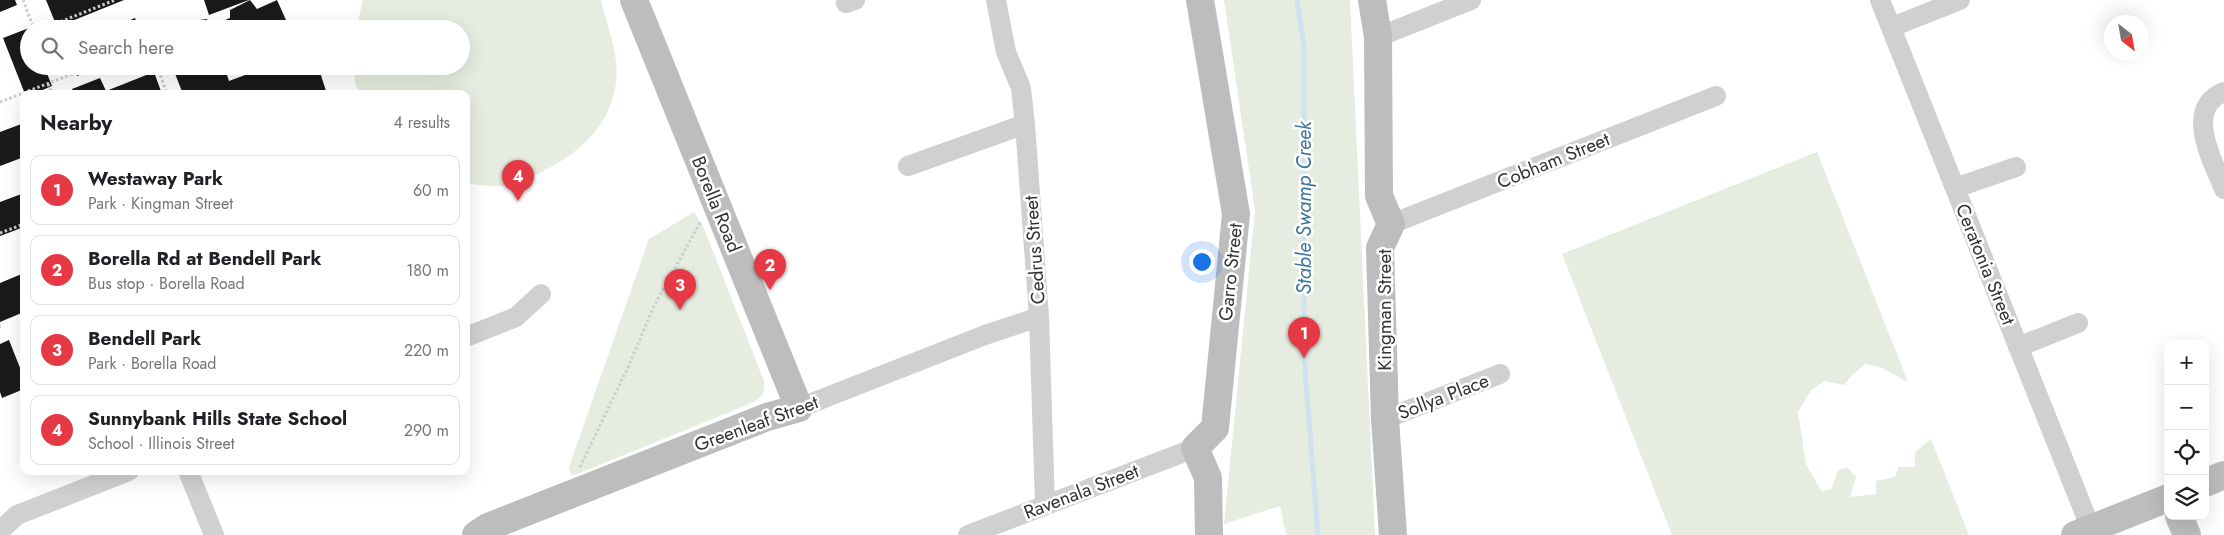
<!DOCTYPE html>
<html lang="en">
<head>
<meta charset="utf-8">
<style>
	:root { --surface:#fff; --page:#f2f2f2; --text:#202124; --muted:#757577; --line:#e0e0e0; --accent:#e63946 }
	body { margin:0; font-family:Jost,sans-serif; background:var(--page); color:var(--text) }
	.controls { position:absolute; right:15px; bottom:15px; display:grid; overflow:hidden; border-radius:10px; box-shadow:0 5px 20px #0002 }
	.controls button { width:45px; height:45px; display:grid; place-items:center; padding:0; border:0; border-bottom:1px solid var(--line); background:var(--surface); color:var(--text); font:25px sans-serif }
	.compass { position:absolute; left:2104px; top:15px; width:45px; height:45px; border-radius:50%; background:var(--surface); box-shadow:0 5px 20px #0002; rotate:149deg }
	.you { position:absolute; left:1201px; top:261px; width:18px; height:18px; margin:-12px; border:4px solid #fff; border-radius:50%; background:#1a73e8; box-shadow:0 0 0 8px #1a73e833 }
	.badge { display:grid; place-items:center; width:32px; height:32px; border-radius:50%; background:var(--accent); color:#fff; font-size:16px; font-weight:700 }
	.pin { position:absolute; translate:-50% -41px; filter:drop-shadow(0 1px 2px #0008) }
	.pin::after { content:''; position:absolute; top:26px; width:18px; height:15px; background:inherit; clip-path:polygon(0 0,100% 0,50% 100%) }
	.list { margin:0; padding:0; list-style:none }
	h2 { display:flex; justify-content:space-between; align-items:center; height:65px; margin:0; padding:0 20px; font-size:21px }
	h2 small { font-size:16px; font-weight:400; color:var(--muted) }
	.list li { display:grid; grid-template-columns:32px 1fr auto; gap:15px; align-items:center; box-sizing:border-box; height:70px; margin:0 10px 10px; padding:0 10px; border:1px solid var(--line); border-radius:10px }
	.list b { display:block; font-size:19px; white-space:nowrap }
	.list p { margin:0; font-size:16px; white-space:nowrap; color:var(--muted) }
	.list em { font-size:16px; font-style:normal; color:var(--muted) }
	.icon { flex:none; width:28px; height:28px; fill:none; stroke:currentColor; stroke-width:2; stroke-linecap:round; stroke-linejoin:round }
	.map { position:relative; flex:none; width:2224px; height:535px; overflow:hidden }
	.search { position:absolute; background:var(--surface); box-shadow:0 5px 20px #0002; left:20px; top:20px; width:450px; height:55px; display:flex; align-items:center; gap:12px; box-sizing:border-box; padding:0 18px; border-radius:28px; color:var(--muted); font-size:19px }
	.panel { position:absolute; background:var(--surface); box-shadow:0 5px 20px #0002; left:20px; top:90px; width:450px; height:385px; border-radius:10px }
	.map>svg:first-child { display:block }
	.green { fill:#e6ecdf }
	.lines { fill:none; stroke-linecap:round; stroke-linejoin:round }
	.stream { stroke:#cfe2ee; stroke-width:5 }
	.building { fill:#1a1a1a }
	.path { stroke:#cdcdcd; stroke-width:3; stroke-dasharray:2.5 2.5; stroke-linecap:butt }
	.street { stroke:#d0d0d0; stroke-width:20 }
	.secondary { stroke:#bdbdbd; stroke-width:28 }
	.labels { text-anchor:middle; stroke-width:5; stroke-linejoin:round; paint-order:stroke }
	.street-label { font-size:19px; fill:#333; stroke:#fff }
	.water-label { font-size:20px; font-style:italic; fill:#3f7597; stroke:#fff }
</style>
</head>
<body>
<div class="map">
<svg width="2224" height="535" viewBox="0 0 2224 535">
	<rect width="100%" height="100%" fill="#fff"/>
	<!-- green -->
	<path class="green" d="M363,0H601C607,26 620,56 616,83C610,128 576,156 537,174C529,178 520,183 512,185C498,187 480,186 466,183V94H360L355,83L354,66H461V29H356Z
		M1224,0H1350L1375,535H1286L1280,506L1224,524L1255,210Z
		M1817,152L1908,382L1880,367L1865,364L1852,375L1844,385L1825,381L1811,390L1798,412L1806,464L1822,492L1831,489L1838,471L1847,467L1856,477L1850,497L1876,494V481L1895,477L1898,467H1915V452L1931,439L1969,535H1672L1562,254Z
		M694,212L703,226L764,381C766,396 760,399 747,405L572,476L569,467L649,239Z"/>
	<g class="lines">
		<!-- stream -->
		<path class="stream" d="M1297,0L1304,46V357L1318,535"/>
	</g>
	<!-- building -->
	<path class="building" d="M0,0H15L17,5L0,12Z
		M46,0H124L57,27Z
		M204,0H249L209,15Z
		M250,0L257,9L277,0L286,20L270,29H220L218,23L230,18V10Z
		M135,18L139,29H109Z
		M207,19L211,29H157L156,26Z
		M29,28V66H44L52,86L33,94H25L3,38Z
		M74,66H102L77,76Z
		M172,66H224L229,81L269,66H318L327,94H183Z
		M154,72L162,94H74L72,89L100,78L106,91Z
		M24,123V157L0,166V132Z
		M24,193V227L0,236V202Z
		M24,273V312L0,322V283Z
		M9,340L24,378V389L2,398L0,392V344Z"/>
	<g class="lines">
		<!-- path -->
		<path class="path" d="M23,0L34,29
			M42,29L115,0
			M157,66L167,94
			M48,84L52,94
			M174,94H178
			M0,102L93,66
			M0,233L24,224
			M0,327H1
			M580,467L630,363L654,306L701,221"/>
		<!-- street -->
		<path class="street" d="M996,0L1006,52L1021,88L1025,124L1039,317L1045,505
			M1880,0L2091,529
			M846,3L855,0
			M1892,27L1960,0
			M1378,37L1471,0
			M2224,92C2183,109 2213,161 2224,189
			M908,166L1025,124
			M1955,188L2016,167
			M1391,224L1716,96
			M466,337L516,317L541,294
			M2018,347L2078,323
			M799,408L985,335L1039,317
			M1385,419L1500,374
			M188,471L214,535
			M0,531L17,515L129,471
			M968,535L1195,448"/>
		<!-- secondary -->
		<path class="secondary" d="M1200,0L1236,214L1215,428L1195,448L1208,478L1209,535
			M1372,0L1378,37L1379,196L1391,224L1380,248L1385,419L1393,535
			M2205,483L2224,475
			M2179,516L2187,535
			M476,535L488,527L767,417L799,408L634,0
			M2075,535L2168,498"/>
	</g>
	<g class="labels">
		<!-- street labels -->
		<g class="street-label">
			<text transform="translate(1553 160) rotate(-22)" y="7">Cobham Street</text>
			<text transform="translate(717 204) rotate(68)" y="7">Borella Road</text>
			<text transform="translate(1034 250) rotate(-94)" y="7">Cedrus Street</text>
			<text transform="translate(1986 264) rotate(68)" y="7">Ceratonia Street</text>
			<text transform="translate(1230 272) rotate(-84)" y="7">Garro Street</text>
			<text transform="translate(1384 310) rotate(-90)" y="7">Kingman Street</text>
			<text transform="translate(1443 396) rotate(-21)" y="7">Sollya Place</text>
			<text transform="translate(756 423) rotate(-20)" y="7">Greenleaf Street</text>
			<text transform="translate(1081 491) rotate(-21)" y="7">Ravenala Street</text>
		</g>
		<!-- water labels -->
		<g class="water-label">
			<text transform="translate(1304 208) rotate(-90)" y="7">Stable Swamp Creek</text>
		</g>
	</g>
</svg>
<div class="controls">
<button>+</button>
<button>−</button>
<button><svg class="icon" aria-label="locate" viewBox="0 0 24 24"><circle cx="12" cy="12" r="6"/><path d="M12 2v4M12 18v4M2 12h4M18 12h4"/></svg></button>
<button><svg class="icon" aria-label="layers" viewBox="0 0 24 24"><path d="M12 4l9 5-9 5-9-5zM3 14l9 5 9-5"/></svg></button>
</div>
<svg class="compass" viewBox="-18 -18 36 36"><path d="M0-13l5 13h-10z" fill="#e53935"/><path d="M0 13l5-13h-10z" fill="#757577"/></svg>
<div class="you"></div>
<div class="pin badge" style="left:1304px;top:358px">1</div>
<div class="pin badge" style="left:770px;top:290px">2</div>
<div class="pin badge" style="left:680px;top:310px">3</div>
<div class="pin badge" style="left:518px;top:201px">4</div>
<div class="search"><svg class="icon" aria-label="search" viewBox="0 0 24 24"><circle cx="10" cy="10" r="6"/><path d="M15 15l6 6"/></svg>Search here</div>
<section class="panel">
<h2>Nearby<small>4 results</small></h2>
<ul class="list">
<li><span class="badge">1</span><div><b>Westaway Park</b><p>Park · Kingman Street</p></div><em>60 m</em></li>
<li><span class="badge">2</span><div><b>Borella Rd at Bendell Park</b><p>Bus stop · Borella Road</p></div><em>180 m</em></li>
<li><span class="badge">3</span><div><b>Bendell Park</b><p>Park · Borella Road</p></div><em>220 m</em></li>
<li><span class="badge">4</span><div><b>Sunnybank Hills State School</b><p>School · Illinois Street</p></div><em>290 m</em></li>
</ul>
</section>
</div>
</body>
</html>
